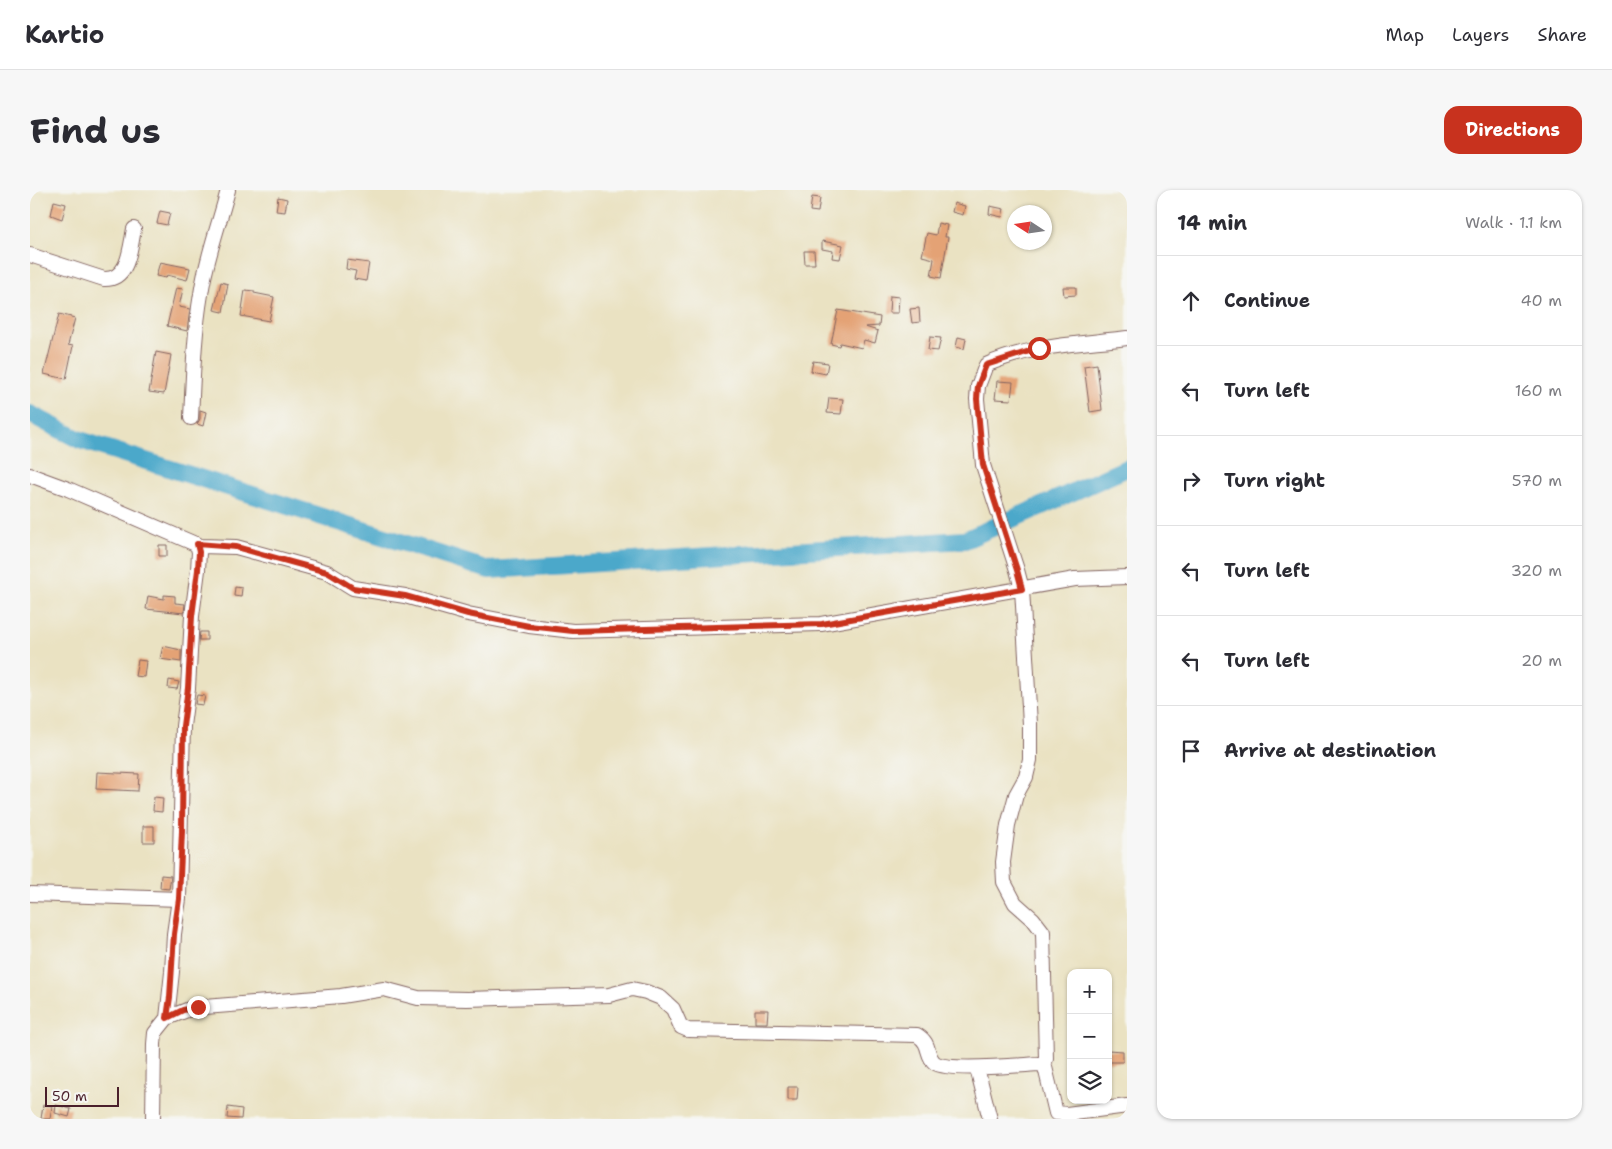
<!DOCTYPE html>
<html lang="en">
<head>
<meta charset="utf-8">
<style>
	:root { --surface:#fff; --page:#f7f7f7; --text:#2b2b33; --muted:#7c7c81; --line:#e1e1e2; --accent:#c8321e }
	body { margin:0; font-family:"Shantell Sans",sans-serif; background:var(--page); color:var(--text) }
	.controls { position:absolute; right:15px; bottom:15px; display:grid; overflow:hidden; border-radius:10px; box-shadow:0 1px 4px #0004 }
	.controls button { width:45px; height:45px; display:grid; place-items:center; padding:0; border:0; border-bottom:1px solid var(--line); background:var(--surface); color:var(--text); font:25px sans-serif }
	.compass { position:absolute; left:977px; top:15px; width:45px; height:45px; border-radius:50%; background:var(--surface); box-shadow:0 1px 4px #0004; rotate:282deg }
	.scale { position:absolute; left:15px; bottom:12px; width:74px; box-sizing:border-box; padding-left:5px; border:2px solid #4a1f2b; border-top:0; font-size:14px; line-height:18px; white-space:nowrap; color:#4a1f2b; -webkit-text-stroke:4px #f6f6f2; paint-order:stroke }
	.stop { position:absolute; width:15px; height:15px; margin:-11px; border:4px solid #c8321e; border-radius:50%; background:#fff }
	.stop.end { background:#c8321e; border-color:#fff; box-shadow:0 1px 5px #0008 }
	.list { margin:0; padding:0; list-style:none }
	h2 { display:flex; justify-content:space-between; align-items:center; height:65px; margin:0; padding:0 20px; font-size:21px }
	h2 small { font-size:16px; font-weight:400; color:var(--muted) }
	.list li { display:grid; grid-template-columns:32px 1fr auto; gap:15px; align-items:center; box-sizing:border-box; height:90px; padding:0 20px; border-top:1px solid var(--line) }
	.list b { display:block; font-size:19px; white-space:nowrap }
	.list em { font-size:16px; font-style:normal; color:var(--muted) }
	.icon { flex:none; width:28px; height:28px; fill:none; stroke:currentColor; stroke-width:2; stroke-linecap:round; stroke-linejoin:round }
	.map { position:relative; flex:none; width:1097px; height:929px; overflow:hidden; border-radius:15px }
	header { display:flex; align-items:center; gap:30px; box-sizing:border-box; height:70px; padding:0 25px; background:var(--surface); border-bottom:1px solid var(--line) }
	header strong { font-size:24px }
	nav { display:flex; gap:28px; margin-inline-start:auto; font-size:18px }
	.intro { display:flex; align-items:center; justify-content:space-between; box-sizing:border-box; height:120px; padding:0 30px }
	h1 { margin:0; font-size:35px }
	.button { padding:12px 22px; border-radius:15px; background:var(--accent); color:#fff; font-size:18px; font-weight:700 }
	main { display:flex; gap:30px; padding:0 30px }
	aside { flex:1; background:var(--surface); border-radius:15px; box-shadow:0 1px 4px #0004 }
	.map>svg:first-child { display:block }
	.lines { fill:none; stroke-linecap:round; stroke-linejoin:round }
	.river { stroke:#4ca8ca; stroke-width:18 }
	.building { fill:#e4a274 }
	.minor-casing { stroke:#826360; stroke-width:16 }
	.minor { stroke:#fff; stroke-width:14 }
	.route { stroke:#c8321e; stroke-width:6 }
</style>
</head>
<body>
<header>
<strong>Kartio</strong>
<nav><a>Map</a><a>Layers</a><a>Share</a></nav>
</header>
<div class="intro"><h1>Find us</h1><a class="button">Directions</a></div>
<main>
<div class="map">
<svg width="1097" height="929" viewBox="0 0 1097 929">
	<rect width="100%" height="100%" fill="#f6f6f2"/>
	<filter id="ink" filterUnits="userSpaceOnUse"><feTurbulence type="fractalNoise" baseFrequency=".02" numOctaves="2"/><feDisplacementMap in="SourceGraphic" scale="10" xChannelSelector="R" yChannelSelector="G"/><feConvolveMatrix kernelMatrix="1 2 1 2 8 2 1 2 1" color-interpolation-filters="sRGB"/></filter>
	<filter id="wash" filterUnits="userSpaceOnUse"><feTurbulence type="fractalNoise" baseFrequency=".0096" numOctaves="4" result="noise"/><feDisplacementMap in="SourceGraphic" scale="20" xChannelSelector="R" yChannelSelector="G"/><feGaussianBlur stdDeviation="1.12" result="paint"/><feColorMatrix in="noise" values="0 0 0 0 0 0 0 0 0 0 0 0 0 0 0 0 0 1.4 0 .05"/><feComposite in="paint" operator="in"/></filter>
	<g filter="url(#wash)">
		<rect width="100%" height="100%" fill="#eae2c2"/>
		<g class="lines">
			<!-- river -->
			<path class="river" d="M0,224L50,250L459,380L935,350L1097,278"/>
		</g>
		<g id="blocks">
			<!-- building -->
			<path class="building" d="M248,7L257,9L255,22L246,21Z
				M782,7L790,8L788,22L780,21Z
				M24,11L36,14L32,29L21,25Z
				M924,13L935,16L933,25L922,22Z
				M960,16L974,19L972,27L959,24Z
				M130,21L140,23L137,35L127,33Z
				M908,33L917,35L915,47H918L911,88L901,86L904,69L892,66L897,43L906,45Z
				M792,51L813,55L810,69L802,68L803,61L792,59Z
				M774,61H784L785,74H775Z
				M317,70L339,73L336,91L324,89L326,81L316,79Z
				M130,72L160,78L157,90L137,85L136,88L126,86Z
				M191,92L198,94L193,122L184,120Z
				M1033,97H1046V105L1034,106Z
				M146,98L153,99L149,117L160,119L157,141L137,136Z
				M215,100L224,101V103L244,107L239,131L211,126Z
				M860,106L869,107L868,123H859Z
				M889,118L890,132L882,133L880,119Z
				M808,120L850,127L849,136L835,137L848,141L845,153L834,150L832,158L810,153L809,156L801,154Z
				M29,124L45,128L38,155L43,156L36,189L14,184Z
				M900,147L911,148L908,161L898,160Z
				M928,147L936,149L934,159L926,157Z
				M126,162L141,165L134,204L119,202Z
				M783,171L798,173L796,184L781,181Z
				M1067,174L1072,220L1060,222L1054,176Z
				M967,191L983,192L981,210L965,209Z
				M799,208L813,209L811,224L797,223Z
				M170,220L176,222L173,236L167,234L170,229Z
				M129,355H137V366H129Z
				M205,397L212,398L211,407L204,406Z
				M134,405L145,406V413L155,414L154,423L116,419L118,406L134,409Z
				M170,442H177V450H169Z
				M133,456L151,460V472L130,469Z
				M108,470L116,471L114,487L105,486Z
				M139,490L149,492L147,499L138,498Z
				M167,505L175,506L173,515L165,514Z
				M67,582L109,584L108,601L66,599Z
				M124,607L133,608L132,622L123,621Z
				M113,636H124V652H113Z
				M131,685L141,686L139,699L130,698Z
				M725,820H738L737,833H725Z
				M1078,860L1093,861V872H1078Z
				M758,897H768L767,910H758Z
				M13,915L22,916L20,929H11Z
				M26,915L41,919L39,927L25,923Z
				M198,917L212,919L211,929L197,928Z"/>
		</g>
	</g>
	<g filter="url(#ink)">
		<use href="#blocks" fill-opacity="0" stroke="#826360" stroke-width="1"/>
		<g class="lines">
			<defs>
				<path id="minor" d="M0,65L74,89C99,90 100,58 104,39
					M161,228C163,187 164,145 171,104C176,69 189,35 198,0
					M0,285L38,299L170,356L206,357L297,382L323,398L375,406L438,424L499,436L543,441L791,434L1045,389L1097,387
					M0,704L149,709
					M137,828L142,782L144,744L149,709L153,536L158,498L162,426L168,380L169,362L167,354
					M1014,873L1026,923L1037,924L1097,916
					M947,878L960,929
					M123,929L124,854L125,843L137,828L162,818L311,806L354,799L388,808L437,809L579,805L602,799L616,802L631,808L643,819L651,837L658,840L887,845C902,854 895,865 905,873C920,882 990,875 1010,874L1014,873L1016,869L1013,742L1003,729L985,713L974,692L973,672L978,635L986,605L996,587L1000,570V534L992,399L987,380L953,275L947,209L948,196L956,175C1000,155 1050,154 1097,148"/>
			</defs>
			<!-- minor casing -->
			<use href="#minor" class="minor-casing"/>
			<!-- minor -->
			<use href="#minor" class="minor"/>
		</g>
	</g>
	<g class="lines" filter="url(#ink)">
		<!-- route -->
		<path class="route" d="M168,817L153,820L137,828L140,807L144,744L149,709L152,641L153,536L158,498L162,426L168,380L169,362L167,354L206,357L297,382L323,398L375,406L438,424L499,436L543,441L792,434L992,399L987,380L953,275L947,209L948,196L956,175L1009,158"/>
	</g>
</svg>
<div class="controls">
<button>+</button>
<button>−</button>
<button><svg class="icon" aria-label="layers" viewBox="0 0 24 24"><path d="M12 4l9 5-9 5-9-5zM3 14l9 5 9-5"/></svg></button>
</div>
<svg class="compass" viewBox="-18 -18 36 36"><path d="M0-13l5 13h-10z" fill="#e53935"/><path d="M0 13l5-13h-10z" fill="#7c7c81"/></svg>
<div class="scale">50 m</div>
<div class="stop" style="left:1009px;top:158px"></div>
<div class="stop end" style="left:168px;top:817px"></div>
</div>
<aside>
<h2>14 min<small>Walk · 1.1 km</small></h2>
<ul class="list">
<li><svg class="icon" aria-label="ahead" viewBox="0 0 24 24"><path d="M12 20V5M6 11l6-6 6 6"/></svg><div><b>Continue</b></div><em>40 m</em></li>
<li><svg class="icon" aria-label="left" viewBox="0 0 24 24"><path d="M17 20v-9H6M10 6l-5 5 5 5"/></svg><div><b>Turn left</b></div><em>160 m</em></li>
<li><svg class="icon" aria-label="right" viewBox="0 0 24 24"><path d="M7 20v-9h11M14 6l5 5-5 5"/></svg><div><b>Turn right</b></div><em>570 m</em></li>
<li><svg class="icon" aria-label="left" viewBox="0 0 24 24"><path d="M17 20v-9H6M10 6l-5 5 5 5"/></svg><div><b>Turn left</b></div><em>320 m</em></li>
<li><svg class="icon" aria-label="left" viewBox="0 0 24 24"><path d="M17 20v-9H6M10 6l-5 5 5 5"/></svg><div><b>Turn left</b></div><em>20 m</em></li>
<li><svg class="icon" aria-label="arrive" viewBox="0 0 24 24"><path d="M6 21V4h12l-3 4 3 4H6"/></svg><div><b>Arrive at destination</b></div></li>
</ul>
</aside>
</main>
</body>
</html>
